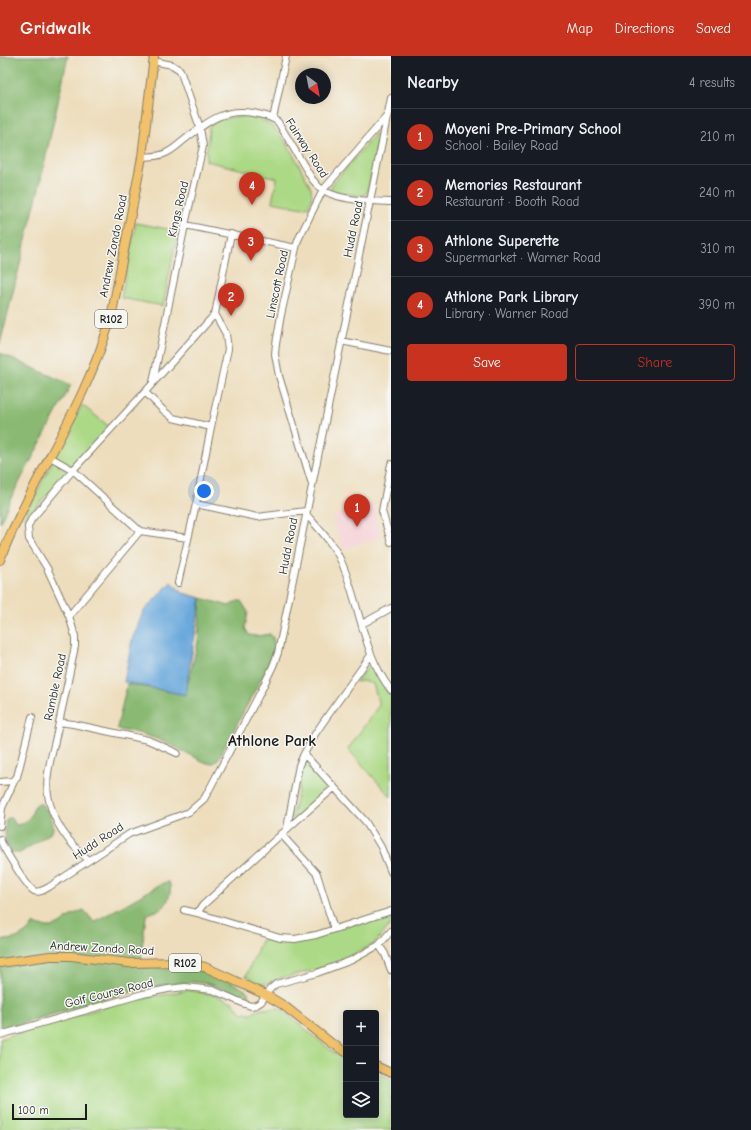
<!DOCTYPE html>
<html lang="en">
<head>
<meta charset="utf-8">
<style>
	:root { --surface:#171b24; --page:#242831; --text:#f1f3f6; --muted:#9ea1a6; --line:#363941; --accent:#c8321e }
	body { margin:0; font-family:"Comic Neue",sans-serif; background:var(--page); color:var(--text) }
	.controls { position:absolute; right:12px; bottom:12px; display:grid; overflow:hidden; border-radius:4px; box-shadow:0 2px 10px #0003 }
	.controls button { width:36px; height:36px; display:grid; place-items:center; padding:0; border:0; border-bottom:1px solid var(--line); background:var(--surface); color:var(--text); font:20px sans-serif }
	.compass { position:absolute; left:295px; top:12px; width:36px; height:36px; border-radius:50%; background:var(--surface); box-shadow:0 2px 10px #0003; rotate:148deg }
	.scale { position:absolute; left:12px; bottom:10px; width:75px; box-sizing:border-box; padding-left:4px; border:2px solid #1c1c1c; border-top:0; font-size:11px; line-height:14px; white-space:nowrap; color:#1c1c1c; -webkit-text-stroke:3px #f6f6f2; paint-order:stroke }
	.you { position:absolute; left:204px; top:435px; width:14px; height:14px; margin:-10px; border:3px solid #fff; border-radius:50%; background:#1a73e8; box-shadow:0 0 0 6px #1a73e833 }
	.badge { display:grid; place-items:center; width:26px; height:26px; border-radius:50%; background:var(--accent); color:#fff; font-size:13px; font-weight:700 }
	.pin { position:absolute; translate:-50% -33px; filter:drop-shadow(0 1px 2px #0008) }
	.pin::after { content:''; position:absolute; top:21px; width:14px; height:12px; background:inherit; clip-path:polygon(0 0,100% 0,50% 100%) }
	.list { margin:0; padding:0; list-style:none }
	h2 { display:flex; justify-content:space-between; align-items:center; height:52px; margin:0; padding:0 16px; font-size:17px }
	h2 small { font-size:13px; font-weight:400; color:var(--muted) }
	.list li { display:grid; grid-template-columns:26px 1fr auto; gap:12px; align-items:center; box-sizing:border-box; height:56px; padding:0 16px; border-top:1px solid var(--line) }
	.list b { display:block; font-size:15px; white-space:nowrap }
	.list p { margin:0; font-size:13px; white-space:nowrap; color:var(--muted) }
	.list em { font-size:13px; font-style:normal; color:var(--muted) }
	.actions { display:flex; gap:8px; padding:12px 16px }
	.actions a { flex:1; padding:9px 0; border:1px solid var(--accent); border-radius:4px; text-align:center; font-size:14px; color:var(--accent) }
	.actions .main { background:var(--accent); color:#fff }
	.icon { flex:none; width:22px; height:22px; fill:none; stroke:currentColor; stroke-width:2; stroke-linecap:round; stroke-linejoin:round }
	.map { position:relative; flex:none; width:391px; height:1074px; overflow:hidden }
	header { display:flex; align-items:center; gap:24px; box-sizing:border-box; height:56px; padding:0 20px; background:var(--accent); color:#fff }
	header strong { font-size:19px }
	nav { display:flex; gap:22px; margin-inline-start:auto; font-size:14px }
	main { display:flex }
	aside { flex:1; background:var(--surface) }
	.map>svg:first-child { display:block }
	.built { fill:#f6cfd5 }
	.green { fill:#acd985; stroke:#647a50 }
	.forest { fill:#89b972; stroke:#526a47 }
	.water { fill:#6aa9dc; stroke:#43627c }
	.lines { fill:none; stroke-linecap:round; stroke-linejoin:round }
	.minor-casing { stroke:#847c6c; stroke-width:8 }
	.major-casing { stroke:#847c6c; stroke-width:10 }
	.minor { stroke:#fff; stroke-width:6 }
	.major { stroke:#f2c26a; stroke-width:8 }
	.labels { text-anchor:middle; stroke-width:3; stroke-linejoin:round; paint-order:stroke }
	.shield { fill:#f6f6f2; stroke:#5d5d5c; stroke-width:1 }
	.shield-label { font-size:11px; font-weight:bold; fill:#1c1c1c }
	.street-label { font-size:12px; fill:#1c1c1c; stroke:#f6f6f2 }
	.district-label { font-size:16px; font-weight:bold; fill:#1c1c1c; stroke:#f6f6f2 }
</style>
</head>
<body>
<header>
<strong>Gridwalk</strong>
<nav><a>Map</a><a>Directions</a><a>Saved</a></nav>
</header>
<main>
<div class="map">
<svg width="391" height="1074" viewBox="0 0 391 1074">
	<rect width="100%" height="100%" fill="#f6f6f2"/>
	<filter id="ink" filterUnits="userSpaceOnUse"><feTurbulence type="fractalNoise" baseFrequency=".025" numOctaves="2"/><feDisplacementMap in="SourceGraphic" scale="8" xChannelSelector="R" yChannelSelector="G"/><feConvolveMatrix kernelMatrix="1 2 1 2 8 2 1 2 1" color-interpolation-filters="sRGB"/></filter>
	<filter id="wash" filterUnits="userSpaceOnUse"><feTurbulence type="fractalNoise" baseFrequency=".012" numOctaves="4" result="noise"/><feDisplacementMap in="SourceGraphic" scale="16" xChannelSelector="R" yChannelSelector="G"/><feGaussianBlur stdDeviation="0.9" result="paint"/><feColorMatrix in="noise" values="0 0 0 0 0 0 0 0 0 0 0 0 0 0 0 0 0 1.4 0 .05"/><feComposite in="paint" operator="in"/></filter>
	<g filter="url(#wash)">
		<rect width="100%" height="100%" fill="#edddbc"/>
		<!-- built -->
		<path class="built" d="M346,442L375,448V460L382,481L343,493L332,462L344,457Z"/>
		<!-- green -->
		<path class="green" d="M236,61C246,61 255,61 264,65C283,73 301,114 311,132L312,141L309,150L303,152L272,146L277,122L206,105L209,72C214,64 227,62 236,61Z
			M382,70L367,137L360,140L331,135V130Z
			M136,167L178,175L163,250L121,242Z
			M82,349L110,371L26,462L24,461Z
			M371,610L391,641V741L348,693L379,649L373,628L365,625L356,626L368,611Z
			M306,706L309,707L328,729V734L301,758L291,763L299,733L302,713L304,708Z
			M391,858V868L374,888L345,903L323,912L281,922L266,928L259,927L246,920L261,885L268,881L290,885Z
			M187,934L210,938L233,946L242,957H252L262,953L280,952L334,997L346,1003V1059H376V1016L391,1023V1074H0V983L35,971L116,948Z"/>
		<!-- forest -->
		<path class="forest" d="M0,0H68L39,132L0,288Z
			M0,297L71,329L11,442L0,467Z
			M201,542L229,550L238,545H241L248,556L245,572L249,579L257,580L270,578C279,586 271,603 267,612L217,705L211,708L204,706C183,695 162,683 138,677C132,675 123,676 117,672L127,628L185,638L198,586Z
			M38,747C48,750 56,767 52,776L20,797C4,799 4,775 6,764L8,762H12L15,768L18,769C36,762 29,754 38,747Z
			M169,826C173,834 168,848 161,853C156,856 150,856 146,860L141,900L146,912C186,911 214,913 248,936L249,941L243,943L223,933L209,928L194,926L167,928L104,943L0,974V883C14,886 25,879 34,868C62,878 60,861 84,854L94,866L163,827Z"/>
		<!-- water -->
		<path class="water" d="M171,526L183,537L201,542L185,639L124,626L132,584L143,556Z"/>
	</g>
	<g filter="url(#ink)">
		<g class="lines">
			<defs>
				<path id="minor" d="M153,5L172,9L180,14L200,72L203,90L185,169L153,326
					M273,63L286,0
					M142,101C151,100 159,101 166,97C173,94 178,89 184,84C206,67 222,52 253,57C262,59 271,60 278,66L312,123C314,125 316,128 318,130C333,145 371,145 391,146
					M185,169L296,192
					M215,258L231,178
					M341,285L391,295
					M145,336L163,354L173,362L211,371
					M50,401L73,414L140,475L188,482
					M391,408L382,455L391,486
					M311,425L279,320L275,298L276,288L281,259L296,192L298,184L323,134L386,61
					M196,448L257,461L306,455
					M306,458C319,473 333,487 341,505C360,547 362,597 391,634
					M178,527L196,448L211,371L228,293L226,278L215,258
					M69,560L47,512L29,483L28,471L31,464L73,414L145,336L215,258
					M362,568L391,552
					M59,666L73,668L148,684L177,697
					M304,698L365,765L381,791L391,816
					M0,726L12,725L17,721L32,661
					M0,770L2,752L15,723
					M287,772L299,709L304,698L315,678L326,662L371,599
					M281,778L317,818L334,873
					M0,783C3,792 27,831 34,835C39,837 44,834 49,831L129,778L189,756L204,743L209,734L261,635L273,610L278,597L391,42
					M89,804C69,788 52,765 48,739C45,721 51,702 55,685C62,653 69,622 75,590V580L69,560L140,475
					M184,854L197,857L280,882L295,883L316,879L391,855
					M197,857L203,849C247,810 289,770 334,732
					M379,889L385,898L391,914
					M0,979L143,938L168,933L185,931L213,934L245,948L251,950L256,949L261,946L270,933L276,928L317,917L352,904L379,889L391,875"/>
				<path id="major" d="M0,504C10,477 23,452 36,427C65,372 96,317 112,257L142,101L154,0
					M0,907L50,900H71L129,907L179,906L205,911L266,939L283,949L331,987L346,996
					M376,1010L391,1017"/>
			</defs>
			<!-- minor casing -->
			<use href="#minor" class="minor-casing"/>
			<!-- major casing -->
			<use href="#major" class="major-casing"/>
			<!-- minor -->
			<use href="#minor" class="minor"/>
			<!-- major -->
			<use href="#major" class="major"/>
		</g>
	</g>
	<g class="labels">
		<!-- shield labels -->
		<g class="shield">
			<rect x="95" y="254" width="32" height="18" rx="3"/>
			<rect x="169" y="898" width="32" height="18" rx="3"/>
		</g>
		<g class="shield-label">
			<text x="111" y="267">R102</text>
			<text x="185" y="911">R102</text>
		</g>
		<!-- street labels -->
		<g class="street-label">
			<text transform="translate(307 92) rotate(57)" y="4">Fairway Road</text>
			<text transform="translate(178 153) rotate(-77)" y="4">Kings Road</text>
			<text transform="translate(353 173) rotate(-78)" y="4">Hudd Road</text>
			<text transform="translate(113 190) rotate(-79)" y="4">Andrew Zondo Road</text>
			<text transform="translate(277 228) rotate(-78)" y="4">Linscott Road</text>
			<text transform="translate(288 490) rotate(-79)" y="4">Hudd Road</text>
			<text transform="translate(55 631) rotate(-78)" y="4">Ramble Road</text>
			<text transform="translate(98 785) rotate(-33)" y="4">Hudd Road</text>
			<text transform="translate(102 892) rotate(3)" y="4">Andrew Zondo Road</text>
			<text transform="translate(109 937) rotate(-14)" y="4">Golf Course Road</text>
		</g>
		<!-- district labels -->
		<g class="district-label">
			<text x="272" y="690">Athlone Park</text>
		</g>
	</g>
</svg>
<div class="controls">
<button>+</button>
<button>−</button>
<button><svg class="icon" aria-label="layers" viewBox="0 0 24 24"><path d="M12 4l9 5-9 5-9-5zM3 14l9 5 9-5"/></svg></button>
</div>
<svg class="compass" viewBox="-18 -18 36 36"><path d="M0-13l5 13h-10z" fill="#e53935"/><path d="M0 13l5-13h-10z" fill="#9ea1a6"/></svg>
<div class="scale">100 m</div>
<div class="you"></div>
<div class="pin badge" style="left:357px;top:471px">1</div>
<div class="pin badge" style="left:231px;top:260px">2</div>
<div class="pin badge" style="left:251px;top:205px">3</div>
<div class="pin badge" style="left:252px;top:149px">4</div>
</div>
<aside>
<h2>Nearby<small>4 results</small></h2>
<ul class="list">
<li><span class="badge">1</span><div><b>Moyeni Pre-Primary School</b><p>School · Bailey Road</p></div><em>210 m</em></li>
<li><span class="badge">2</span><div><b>Memories Restaurant</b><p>Restaurant · Booth Road</p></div><em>240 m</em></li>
<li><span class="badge">3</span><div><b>Athlone Superette</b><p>Supermarket · Warner Road</p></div><em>310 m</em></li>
<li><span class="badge">4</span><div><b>Athlone Park Library</b><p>Library · Warner Road</p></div><em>390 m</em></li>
</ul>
<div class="actions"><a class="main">Save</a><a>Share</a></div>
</aside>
</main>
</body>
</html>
